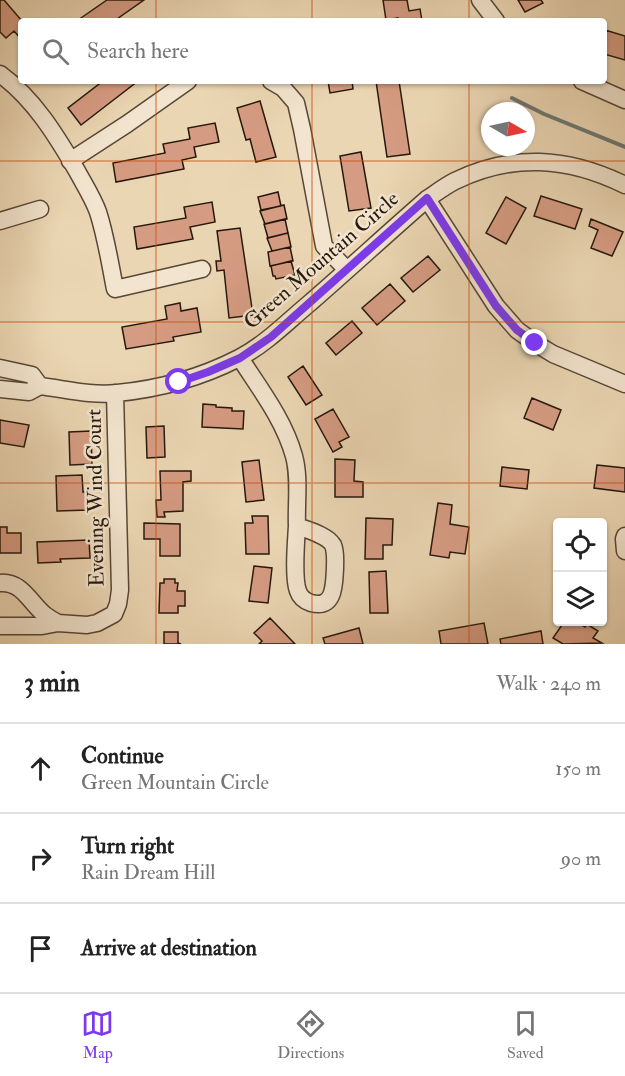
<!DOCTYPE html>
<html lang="en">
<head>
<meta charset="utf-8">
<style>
	:root { --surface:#fff; --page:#f2f2f2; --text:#222; --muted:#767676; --line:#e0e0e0; --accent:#7c3aed }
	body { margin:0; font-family:"IM FELL Double Pica",serif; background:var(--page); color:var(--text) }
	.controls { position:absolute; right:18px; bottom:18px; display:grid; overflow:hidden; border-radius:6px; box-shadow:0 2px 4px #0004 }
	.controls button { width:54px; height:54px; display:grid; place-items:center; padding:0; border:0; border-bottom:2px solid var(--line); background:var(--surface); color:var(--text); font:30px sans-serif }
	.compass { position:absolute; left:481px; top:102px; width:54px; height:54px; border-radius:50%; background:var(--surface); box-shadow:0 2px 4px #0004; rotate:99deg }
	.stop { position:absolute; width:18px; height:18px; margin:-14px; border:4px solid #7c3aed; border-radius:50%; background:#fff }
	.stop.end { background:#7c3aed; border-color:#fff; box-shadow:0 2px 6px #0008 }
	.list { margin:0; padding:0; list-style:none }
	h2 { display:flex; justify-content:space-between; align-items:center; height:78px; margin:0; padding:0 24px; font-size:26px }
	h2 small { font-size:20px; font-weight:400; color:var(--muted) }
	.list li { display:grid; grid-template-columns:39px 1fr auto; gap:18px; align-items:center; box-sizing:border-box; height:90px; padding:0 24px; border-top:2px solid var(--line) }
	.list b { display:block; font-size:22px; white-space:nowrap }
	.list p { margin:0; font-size:20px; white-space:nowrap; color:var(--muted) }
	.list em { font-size:20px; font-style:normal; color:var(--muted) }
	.icon { flex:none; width:33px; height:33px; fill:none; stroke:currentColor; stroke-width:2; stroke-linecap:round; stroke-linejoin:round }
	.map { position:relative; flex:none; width:625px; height:644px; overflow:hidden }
	.search { position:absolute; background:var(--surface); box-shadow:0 2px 4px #0004; left:18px; right:18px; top:18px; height:66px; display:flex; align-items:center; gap:15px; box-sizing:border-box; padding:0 21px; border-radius:6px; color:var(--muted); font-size:22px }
	.sheet { height:348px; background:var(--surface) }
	nav { display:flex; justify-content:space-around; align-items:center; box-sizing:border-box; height:84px; border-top:2px solid var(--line); background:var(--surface); font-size:16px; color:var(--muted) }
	nav a { display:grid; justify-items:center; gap:3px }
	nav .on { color:var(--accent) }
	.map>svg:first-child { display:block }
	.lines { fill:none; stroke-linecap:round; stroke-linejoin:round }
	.stream { stroke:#6c7771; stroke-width:4 }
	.building { fill:#d69c83; stroke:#26170c; stroke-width:1.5 }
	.minor-casing { stroke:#574736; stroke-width:19 }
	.minor { stroke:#f2e4ce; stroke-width:16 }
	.route { stroke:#7c3aed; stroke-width:8 }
	.grid { fill:none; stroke:#cb4f0c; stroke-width:1.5; stroke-opacity:0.55 }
	.labels { text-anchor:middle; stroke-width:5; stroke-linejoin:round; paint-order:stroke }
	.street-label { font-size:21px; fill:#26170c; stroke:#f2e4ce }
</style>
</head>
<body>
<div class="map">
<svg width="625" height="644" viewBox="0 0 625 644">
	<rect width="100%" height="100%" fill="#ebd6b3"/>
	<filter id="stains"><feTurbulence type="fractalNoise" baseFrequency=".00333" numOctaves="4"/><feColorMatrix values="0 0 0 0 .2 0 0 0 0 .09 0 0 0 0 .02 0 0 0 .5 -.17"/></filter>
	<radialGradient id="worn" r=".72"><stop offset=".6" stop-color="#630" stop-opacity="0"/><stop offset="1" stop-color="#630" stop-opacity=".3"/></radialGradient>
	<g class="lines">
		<!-- stream -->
		<path class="stream" d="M512,98L544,114L625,147"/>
	</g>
	<!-- building -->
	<path class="building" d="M1,0H4L22,21H21V39L14,31L6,38L0,32V1Z
		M107,0H144L114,21H79L78,20Z
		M383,0H407L409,11L420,9L422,21H398V18L386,20Z
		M518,0H541L543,3L525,12Z
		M605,30L625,36V60L604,54Z
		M103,81H138L81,125L68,108Z
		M328,81H352L353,89L330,93Z
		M376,81H399L410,154L387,157Z
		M260,101L276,157L256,162L250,139L246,140L237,108Z
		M215,123L219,142L194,147L196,157L182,160L184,169L116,182L113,163L165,153L163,144L190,139L188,128Z
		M361,152L371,208L349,211L340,156Z
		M278,192L281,206L261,210L258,197Z
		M541,196L582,209L575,229L534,216Z
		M506,197L526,208L506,244L486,233Z
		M212,202L215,222L190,227L193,239L137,249L134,227L186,218L184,207Z
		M284,205L287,219L265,224L260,211Z
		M285,219L288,233L268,238L264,224Z
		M591,219L623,232L612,256L591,248L598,230L589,226Z
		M240,228L253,315L229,318L224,270L217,271L216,261H221L217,231Z
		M288,233L291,247L272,251L267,238Z
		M290,247L293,261L270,266L268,252Z
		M428,256L440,270L413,292L401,278Z
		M291,261L295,275L276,279L275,276H273L271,266Z
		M390,284L405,301L377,325L362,308Z
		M180,303L181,311L197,308L201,332L173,337L174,341L126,349L122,327L167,319L165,306Z
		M352,321L362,333L336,355L326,343Z
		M303,366L322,395L306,405L288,377Z
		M532,398L561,410L553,430L524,418Z
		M203,404L216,405V407L232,408V411H244L243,429L202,427Z
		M333,409L349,437L339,442L342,447L333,452L315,419Z
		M0,420L29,425L24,447L0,443Z
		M164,426L165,457L147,458L146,427Z
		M91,431L92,464L70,465L69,432Z
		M335,459L355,460L354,481L363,482V497H335Z
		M259,460L264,500L246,502L242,462Z
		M597,465L625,468V492L594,488Z
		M502,467L529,470L527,489L500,486Z
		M160,471H191V481L183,482V511L164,512L165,517H157L156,500H161Z
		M82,475L83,492L88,491L89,510L57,511L56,476Z
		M438,503L452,505L450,524L469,527L465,554L450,552L449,558L430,555Z
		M252,516H268L269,554H246L245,523H253Z
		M366,518L393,519L392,545H383V559H365Z
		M144,523L180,524V556H160V539H144Z
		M0,527H7V533H21V553H0Z
		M89,540L90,558L60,559L61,562L38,563L37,542Z
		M254,566L272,568L268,603L249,601Z
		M386,571L388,613H370L369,572Z
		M164,579H175V583H178L177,591H185V606H178V613H159L160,583H164Z
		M270,618L295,644H259L262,641L254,633Z
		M564,622H577L585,627L587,624L598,631L593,638L602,643L563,644L553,638Z
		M484,623L488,644H441L439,631Z
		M359,628L363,644H325L323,638Z
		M541,631L543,644H501L500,639Z
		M164,632H178V643L181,644H164Z"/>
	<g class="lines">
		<defs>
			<path id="minor" d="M480,0L496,21
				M0,74C34,99 56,135 77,171C84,184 93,198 98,212C106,237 110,263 115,289L202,269
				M271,81L283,88L296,103L302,129L324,246L347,270
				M582,81L625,100
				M70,161L127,124L188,81
				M427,199L496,306L517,330L535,343L553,354L625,384
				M0,221L40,209
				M240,358C260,389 284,420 294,456C300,478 296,503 297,526C307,530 327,535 333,545C336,552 335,561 335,568C334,585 335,609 311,603C305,601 300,597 298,591C293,578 296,542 297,526
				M0,368L32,375L40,386L29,392L0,389
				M40,386C65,389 92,396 117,393C159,389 202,377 239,358C266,344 288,321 311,302C350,268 388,233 427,199C436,193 445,186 455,181C513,153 568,157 625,185
				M625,536L624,539L625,551
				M0,583C22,581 30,603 45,615C49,618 54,621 58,623
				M0,626H42L58,623L87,625L97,623L114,614L118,604L120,590L115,393"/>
		</defs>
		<!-- minor casing -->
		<use href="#minor" class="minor-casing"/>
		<!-- minor -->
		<use href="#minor" class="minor"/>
	</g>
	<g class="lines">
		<!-- route -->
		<path class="route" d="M179,382L208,372L240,358L271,337L427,198L496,306L517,330L535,343"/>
	</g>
	<!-- grid -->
	<path class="grid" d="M156,0V21M312,0V21M469,0V21M156,81V644M312,81V644M469,81V644M0,161H625M0,322H625M0,483H625"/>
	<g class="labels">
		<!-- street labels -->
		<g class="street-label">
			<text transform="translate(321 260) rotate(-41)" y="7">Green Mountain Circle</text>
			<text transform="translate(95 498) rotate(-91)" y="7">Evening Wind Court</text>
		</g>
	</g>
	<rect width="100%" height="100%" filter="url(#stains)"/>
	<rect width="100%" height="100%" fill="url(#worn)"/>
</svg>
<div class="controls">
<button><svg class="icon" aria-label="locate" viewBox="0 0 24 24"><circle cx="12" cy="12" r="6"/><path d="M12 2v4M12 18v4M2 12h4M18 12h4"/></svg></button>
<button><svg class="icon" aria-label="layers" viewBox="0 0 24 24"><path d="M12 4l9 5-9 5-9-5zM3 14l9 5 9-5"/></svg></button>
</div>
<svg class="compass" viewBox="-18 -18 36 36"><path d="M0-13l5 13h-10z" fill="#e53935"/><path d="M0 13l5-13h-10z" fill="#767676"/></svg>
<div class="stop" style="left:179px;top:382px"></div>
<div class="stop end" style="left:535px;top:343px"></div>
<div class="search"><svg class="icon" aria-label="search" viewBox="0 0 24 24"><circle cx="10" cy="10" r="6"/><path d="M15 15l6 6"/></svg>Search here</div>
</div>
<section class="sheet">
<h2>3 min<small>Walk · 240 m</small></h2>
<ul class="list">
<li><svg class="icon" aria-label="ahead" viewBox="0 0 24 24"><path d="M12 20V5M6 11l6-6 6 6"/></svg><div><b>Continue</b><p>Green Mountain Circle</p></div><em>150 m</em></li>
<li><svg class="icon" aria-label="right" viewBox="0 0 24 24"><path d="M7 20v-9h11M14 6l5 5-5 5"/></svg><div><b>Turn right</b><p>Rain Dream Hill</p></div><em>90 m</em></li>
<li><svg class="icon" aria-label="arrive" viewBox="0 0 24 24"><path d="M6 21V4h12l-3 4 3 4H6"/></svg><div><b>Arrive at destination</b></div></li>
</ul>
</section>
<nav>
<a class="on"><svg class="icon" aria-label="map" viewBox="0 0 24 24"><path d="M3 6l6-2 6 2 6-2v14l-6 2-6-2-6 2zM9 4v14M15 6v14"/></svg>Map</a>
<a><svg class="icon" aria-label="directions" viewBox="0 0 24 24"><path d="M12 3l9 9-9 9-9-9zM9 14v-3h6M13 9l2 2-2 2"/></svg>Directions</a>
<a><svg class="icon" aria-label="saved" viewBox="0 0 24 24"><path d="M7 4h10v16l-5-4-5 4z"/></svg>Saved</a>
</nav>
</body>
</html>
